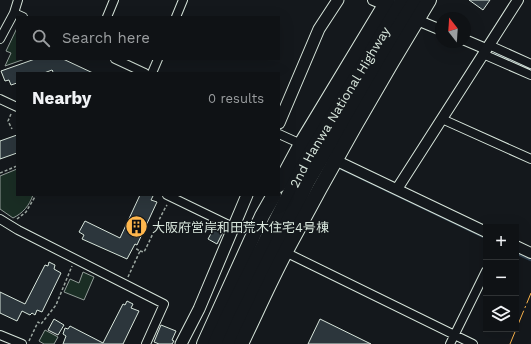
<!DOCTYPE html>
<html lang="en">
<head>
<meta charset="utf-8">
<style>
	:root { --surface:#0f1215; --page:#1d2022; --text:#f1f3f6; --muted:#9b9ea0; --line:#2f3234 }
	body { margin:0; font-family:"Work Sans","Noto Sans JP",sans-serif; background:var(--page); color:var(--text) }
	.controls { position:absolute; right:12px; bottom:12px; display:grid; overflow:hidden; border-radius:0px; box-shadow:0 4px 16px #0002 }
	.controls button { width:36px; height:36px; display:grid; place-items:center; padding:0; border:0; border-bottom:1px solid var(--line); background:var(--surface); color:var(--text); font:20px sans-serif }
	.compass { position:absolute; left:435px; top:12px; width:36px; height:36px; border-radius:50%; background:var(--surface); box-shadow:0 4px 16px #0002; rotate:343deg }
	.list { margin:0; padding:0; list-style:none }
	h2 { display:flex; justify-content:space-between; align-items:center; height:52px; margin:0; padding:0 16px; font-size:17px }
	h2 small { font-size:13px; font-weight:400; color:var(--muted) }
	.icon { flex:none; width:22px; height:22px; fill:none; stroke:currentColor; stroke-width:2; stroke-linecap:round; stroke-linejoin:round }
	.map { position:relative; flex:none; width:531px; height:344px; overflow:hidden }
	.search { position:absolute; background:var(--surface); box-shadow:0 4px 16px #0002; left:16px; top:16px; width:264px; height:44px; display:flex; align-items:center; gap:10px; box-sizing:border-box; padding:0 14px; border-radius:0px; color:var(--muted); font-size:15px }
	.panel { position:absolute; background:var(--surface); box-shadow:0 4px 16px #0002; left:16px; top:72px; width:264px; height:124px; border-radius:0px }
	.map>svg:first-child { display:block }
	.green { fill:#1a2d24; stroke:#939e99 }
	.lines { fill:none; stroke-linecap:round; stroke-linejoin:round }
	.stream { stroke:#2f3f4d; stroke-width:2.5 }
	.building { fill:#2c363c; stroke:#d8e6dc }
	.minor-casing { stroke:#d8e6dc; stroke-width:10 }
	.tertiary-casing { stroke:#d8e6dc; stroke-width:12 }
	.secondary-casing { stroke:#d8e6dc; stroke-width:13 }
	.trunk-casing { stroke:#d8e6dc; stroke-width:16 }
	.path { stroke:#9da8a2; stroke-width:1.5; stroke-dasharray:3 2; stroke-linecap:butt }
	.minor { stroke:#14181c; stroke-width:8 }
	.tertiary { stroke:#14181c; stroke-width:10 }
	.secondary { stroke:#14181c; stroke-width:11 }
	.trunk { stroke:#14181c; stroke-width:14 }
	.power { stroke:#ffb74d; stroke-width:1; stroke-dasharray:14 3 2 3; stroke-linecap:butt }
	.labels { text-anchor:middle; stroke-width:3; stroke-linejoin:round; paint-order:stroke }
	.street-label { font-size:13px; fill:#d8e6dc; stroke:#14181c }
	.poi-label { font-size:13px; fill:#d8e6dc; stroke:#14181c; text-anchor:start }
</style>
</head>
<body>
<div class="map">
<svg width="531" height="344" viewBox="0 0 531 344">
	<rect width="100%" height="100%" fill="#14181c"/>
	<!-- green -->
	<path class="green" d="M17,28V59H25L5,66L11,53L6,51Z
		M17,169V195H33C29,206 23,213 13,218L0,209V176Z
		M83,272L94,277L84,300L64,292L70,279L79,283Z
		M45,330L58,337L54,344H44L39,341Z"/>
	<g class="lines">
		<!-- stream -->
		<path class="stream" d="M495,54L531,70
			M342,169L486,238
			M516,253L531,260"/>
	</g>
	<!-- building -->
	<path class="building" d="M469,0H490L483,10Z
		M35,59H63L93,73H52L53,71L52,70L44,73H17V83L11,85L9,80L5,81L1,71Z
		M17,135V153L0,159V141Z
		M140,195H151L153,196L151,200L157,202L137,245L135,244L127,259L82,239L84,235L79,232L85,221L120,238Z
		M214,228L223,232L217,244L208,239Z
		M49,262L55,265L54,269L61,273L42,312L37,310L35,315L32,313L30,315L22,311L17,321L0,313V292L25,304L45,265L48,266Z
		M127,301L133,304L131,308L139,311L123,344H63L66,336L63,334L65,328L68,329L70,326L103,343L123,304L125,305Z
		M54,319L64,325L58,335L48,330Z
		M320,319L371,344H308Z
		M161,325L176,331L172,340L174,341L172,344H159L154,342Z"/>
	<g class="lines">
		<defs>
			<path id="minor" d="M14,13L23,17
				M107,17L114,0
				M176,17L183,0
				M0,39L14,13L18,0
				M489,45L531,64
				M483,54L531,75
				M115,59L145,73
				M152,73L158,59
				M0,99L17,107
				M442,119L531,159
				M279,134L301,144
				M167,195L233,227
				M0,219L18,230L164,304L146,344
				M285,252L473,344
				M0,335L22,344
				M450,344L486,271"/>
			<path id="tertiary" d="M373,0L385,5
				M417,20L441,30
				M465,40L486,49
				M335,160L486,232
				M397,189L518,0
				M516,246L531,253"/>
			<path id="secondary" d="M279,123L319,29L338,0
				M181,344L199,309L247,195"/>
			<g id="trunk">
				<path d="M279,185L301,144L388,0"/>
				<path d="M204,344L262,216L274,195"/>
				<path id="s1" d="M215,344L230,312L308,157L403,0"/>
				<path d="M229,344L241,317L308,181L397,30L416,0"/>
				<path d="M241,344C256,313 270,281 286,251C331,166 379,82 429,0"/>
			</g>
		</defs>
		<!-- minor casing -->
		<use href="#minor" class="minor-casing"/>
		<!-- tertiary casing -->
		<use href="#tertiary" class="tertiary-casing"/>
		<!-- secondary casing -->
		<use href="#secondary" class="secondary-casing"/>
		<!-- trunk casing -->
		<use href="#trunk" class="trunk-casing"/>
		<!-- path -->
		<path class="path" d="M11,114L8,121L12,129
			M0,173L17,166
			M17,219L26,212L36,195
			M140,251L144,252C152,237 158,220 167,205
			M128,277L140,251L135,248
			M29,341L38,322L41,324L56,305L72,266"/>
		<!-- minor -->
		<use href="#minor" class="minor"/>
		<!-- tertiary -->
		<use href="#tertiary" class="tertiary"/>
		<!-- secondary -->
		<use href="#secondary" class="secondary"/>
		<!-- trunk -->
		<use href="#trunk" class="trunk"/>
		<!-- power -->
		<path class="power" d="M510,344L531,293"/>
	</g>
	<!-- icons -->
	<defs>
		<symbol id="building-disc" viewBox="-11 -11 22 22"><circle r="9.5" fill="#ffb74d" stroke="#14181c"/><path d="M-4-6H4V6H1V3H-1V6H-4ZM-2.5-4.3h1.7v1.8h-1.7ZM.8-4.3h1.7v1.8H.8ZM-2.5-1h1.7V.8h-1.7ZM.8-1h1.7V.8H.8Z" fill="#111"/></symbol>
	</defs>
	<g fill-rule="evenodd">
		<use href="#building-disc" x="124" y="214" width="25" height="25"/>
	</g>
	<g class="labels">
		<!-- street labels -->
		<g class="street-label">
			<text dy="5" stroke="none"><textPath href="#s1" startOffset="268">2nd Hanwa National Highway</textPath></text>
		</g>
		<!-- poi labels -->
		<g class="poi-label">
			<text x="152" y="232">大阪府営岸和田荒木住宅4号棟</text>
		</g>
	</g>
</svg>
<div class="controls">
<button>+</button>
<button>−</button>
<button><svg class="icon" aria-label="layers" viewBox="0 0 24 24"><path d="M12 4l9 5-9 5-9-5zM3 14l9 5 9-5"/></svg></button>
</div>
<svg class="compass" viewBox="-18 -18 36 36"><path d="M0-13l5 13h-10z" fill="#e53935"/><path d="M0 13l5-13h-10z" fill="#9b9ea0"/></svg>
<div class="search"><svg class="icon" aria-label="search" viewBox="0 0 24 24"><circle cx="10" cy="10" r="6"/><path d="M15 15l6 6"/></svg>Search here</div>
<section class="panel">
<h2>Nearby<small>0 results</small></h2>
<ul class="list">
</ul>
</section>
</div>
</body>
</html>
